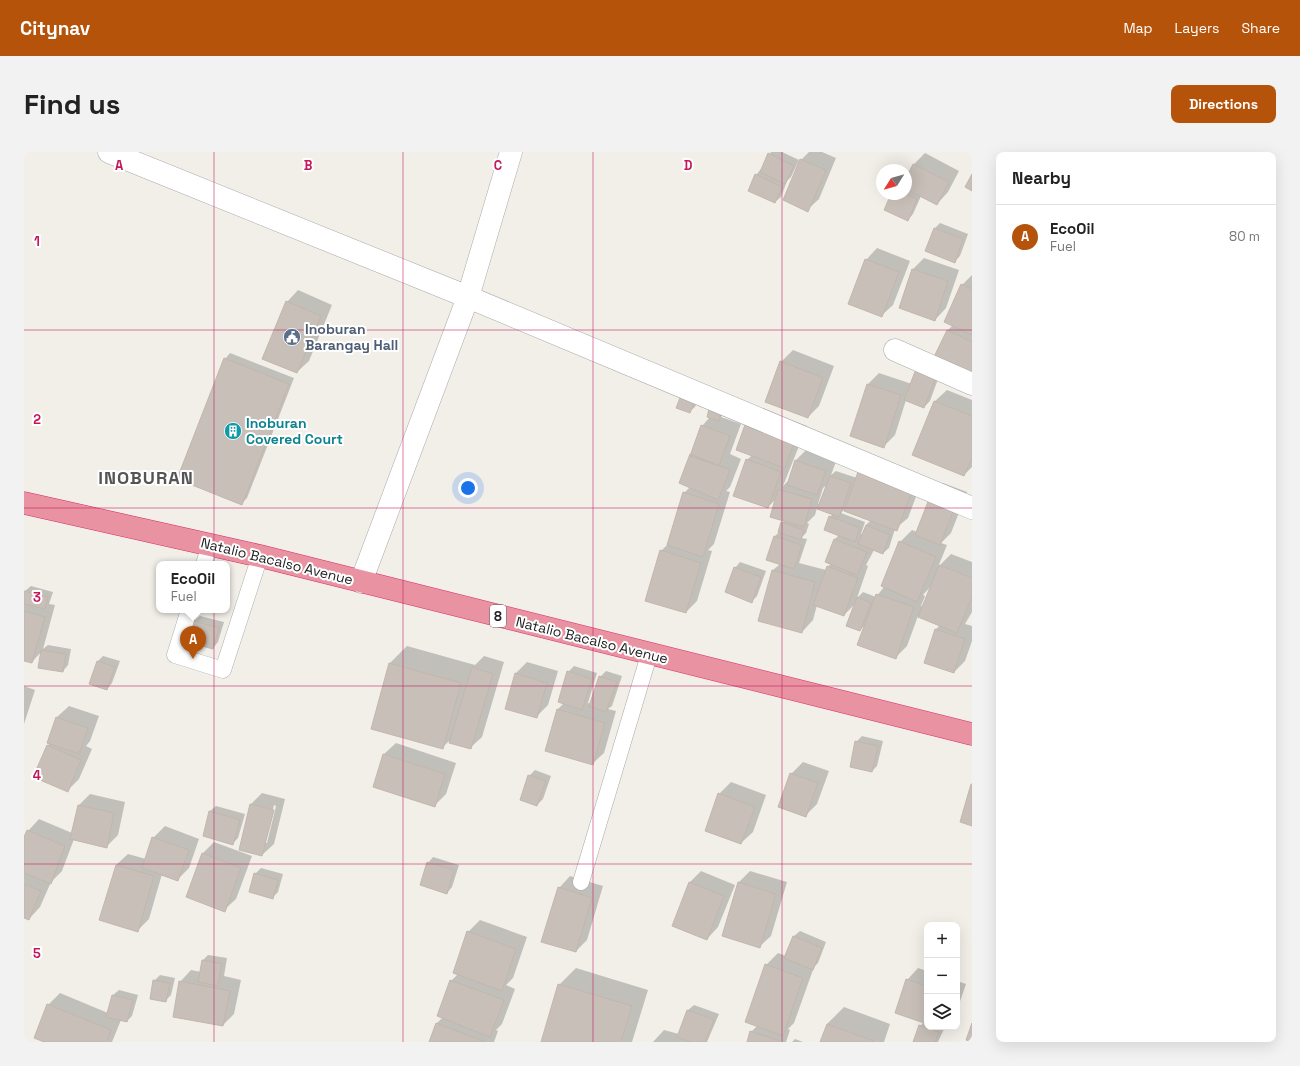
<!DOCTYPE html>
<html lang="en">
<head>
<meta charset="utf-8">
<style>
	:root { --surface:#fff; --page:#f2f2f2; --text:#222; --muted:#767676; --line:#e0e0e0; --accent:#b45309 }
	body { margin:0; font-family:"Space Grotesk",sans-serif; background:var(--page); color:var(--text) }
	.controls { position:absolute; right:12px; bottom:12px; display:grid; overflow:hidden; border-radius:8px; box-shadow:0 4px 16px #0002 }
	.controls button { width:36px; height:36px; display:grid; place-items:center; padding:0; border:0; border-bottom:1px solid var(--line); background:var(--surface); color:var(--text); font:20px sans-serif }
	.compass { position:absolute; left:852px; top:12px; width:36px; height:36px; border-radius:50%; background:var(--surface); box-shadow:0 4px 16px #0002; rotate:233deg }
	.you { position:absolute; left:444px; top:336px; width:14px; height:14px; margin:-10px; border:3px solid #fff; border-radius:50%; background:#1a73e8; box-shadow:0 0 0 6px #1a73e833 }
	.badge { display:grid; place-items:center; width:26px; height:26px; border-radius:50%; background:var(--accent); color:#fff; font-size:13px; font-weight:700 }
	.pin { position:absolute; translate:-50% -33px; filter:drop-shadow(0 1px 2px #0008) }
	.pin::after { content:''; position:absolute; top:21px; width:14px; height:12px; background:inherit; clip-path:polygon(0 0,100% 0,50% 100%) }
	.popup { position:absolute; left:132px; top:409px; width:74px; height:52px; box-sizing:border-box; display:grid; place-content:center; border-radius:8px; background:var(--surface); filter:drop-shadow(0 1px 3px #0005); font-size:13px; white-space:nowrap; color:var(--muted) }
	.popup b { font-size:15px; color:var(--text) }
	.popup::after { content:''; position:absolute; left:50%; top:100%; margin-left:-8px; border:8px solid transparent; border-top-color:var(--surface) }
	.list { margin:0; padding:0; list-style:none }
	h2 { display:flex; justify-content:space-between; align-items:center; height:52px; margin:0; padding:0 16px; font-size:17px }
	h2 small { font-size:13px; font-weight:400; color:var(--muted) }
	.list li { display:grid; grid-template-columns:26px 1fr auto; gap:12px; align-items:center; box-sizing:border-box; height:64px; padding:0 16px; border-top:1px solid var(--line) }
	.list b { display:block; font-size:15px; white-space:nowrap }
	.list p { margin:0; font-size:13px; white-space:nowrap; color:var(--muted) }
	.list em { font-size:13px; font-style:normal; color:var(--muted) }
	.icon { flex:none; width:22px; height:22px; fill:none; stroke:currentColor; stroke-width:2; stroke-linecap:round; stroke-linejoin:round }
	.map { position:relative; flex:none; width:948px; height:890px; overflow:hidden; border-radius:8px }
	header { display:flex; align-items:center; gap:24px; box-sizing:border-box; height:56px; padding:0 20px; background:var(--accent); color:#fff }
	header strong { font-size:19px }
	nav { display:flex; gap:22px; margin-inline-start:auto; font-size:14px }
	.intro { display:flex; align-items:center; justify-content:space-between; box-sizing:border-box; height:96px; padding:0 24px }
	h1 { margin:0; font-size:28px }
	.button { padding:10px 18px; border-radius:8px; background:var(--accent); color:#fff; font-size:14px; font-weight:700 }
	main { display:flex; gap:24px; padding:0 24px }
	aside { flex:1; background:var(--surface); border-radius:8px; box-shadow:0 4px 16px #0002 }
	.map>svg:first-child { display:block }
	.shadow { fill:#0003; fill-rule:evenodd }
	.building { fill:#c7bfb8; stroke:#c4b6ab }
	.lines { fill:none; stroke-linecap:round; stroke-linejoin:round }
	.lane-casing { stroke:#a9a9a9; stroke-width:17 }
	.street-casing { stroke:#a9a9a9; stroke-width:23 }
	.highway-casing { stroke:#dc2a67; stroke-width:23 }
	.lane { stroke:#fff; stroke-width:16 }
	.street { stroke:#fff; stroke-width:22 }
	.highway { stroke:#e892a2; stroke-width:22 }
	.grid { fill:none; stroke:#c2185b; stroke-width:1; stroke-opacity:0.55 }
	.labels { text-anchor:middle; stroke-width:4; stroke-linejoin:round; paint-order:stroke }
	.shield { fill:#fff; stroke:#646464; stroke-width:1 }
	.shield-label { font-size:13px; font-weight:bold; fill:#222 }
	.service-label { font-size:14px; font-weight:bold; fill:#4e5e75; stroke:#fff; text-anchor:start }
	.culture-label { font-size:14px; font-weight:bold; fill:#0d838f; stroke:#fff; text-anchor:start }
	.street-label { font-size:14px; fill:#222; stroke:#fff }
	.district-label { font-size:18px; font-weight:bold; letter-spacing:1px; fill:#555; stroke:#fff }
	.grid-label { font-size:13px; text-anchor:middle; font-weight:bold; fill:#c2185b; stroke:#fff; stroke-width:4; stroke-linejoin:round; paint-order:stroke }
</style>
</head>
<body>
<header>
<strong>Citynav</strong>
<nav><a>Map</a><a>Layers</a><a>Share</a></nav>
</header>
<div class="intro"><h1>Find us</h1><a class="button">Directions</a></div>
<main>
<div class="map">
<svg width="948" height="890" viewBox="0 0 948 890">
	<rect width="100%" height="100%" fill="#f2efe9"/>
	<!-- shadow -->
	<path class="shadow" d="M747,0H758L775,8L767,25L763,29L757,45L751,50L732,23L737,17Z
		M785,0H798L812,6L795,47L783,58L777,8Z
		M901,1L935,19L924,40L913,52L897,44L889,62L884,68L868,42H882V28L889,13Z
		M916,71L944,82L936,104L930,110L911,76Z
		M853,96L886,109L869,153L857,164L842,108Z
		M900,106L935,118L922,156L911,168L889,117Z
		M948,123V224L910,209L924,178L929,173L921,169L938,133Z
		M274,138L308,153L285,209L273,220L263,150Z
		M769,198L810,214L795,254L784,265L757,210Z
		M206,201L270,226L223,346L218,351L201,207Z
		M917,219L906,249L900,255L882,248L871,283L860,294L844,232L855,221L888,232Z
		M678,238L671,255L665,260L653,255Z
		M923,238L948,248V315L940,323L889,302L911,249Z
		M735,256L783,274L759,334L766,327L772,308L783,297L813,307L807,323L812,319L833,326H899L884,366L871,377L865,396L859,401L850,398L842,413L844,414L833,446L839,440L852,445L860,435L876,390L888,378L893,380L908,342L919,331L943,340L927,381L917,391L923,393L914,415L927,402L948,410V460L941,472L948,474V489L941,509L930,520L911,478L916,473L894,464L883,494L871,506L842,472L836,478L832,451L820,463L793,453L789,468L778,480L749,418L756,412L743,408L751,384L756,379L760,368L752,347L744,355L723,308L728,303ZM804,332L796,353L794,352L799,336ZM793,356L809,362L806,365L815,383L811,387L802,409L807,411L802,418L775,411L783,387L777,386L782,381L785,372L783,371L791,363ZM820,358L847,368L842,373L839,382H837L841,370L817,361ZM907,434L899,455L897,454L901,444L899,443Z
		M700,262L697,265L717,272L706,302L717,307L706,335L702,339L706,340L690,392L684,398L688,399L673,449L662,460L637,399L644,392L660,341L666,335L678,274L686,265L684,264Z
		M716,410L742,419L733,444L728,449L711,416Z
		M7,434L29,440L25,452L31,453L19,497L24,493L47,497L44,513L39,519L18,499L8,510L0,508V443L1,439Z
		M176,464L200,470L194,490L189,496L170,469Z
		M383,494L451,513L460,504L480,510L458,585L446,596L425,589L418,596L349,576L366,511Z
		M79,504L96,509L88,531L83,537L67,531L74,509Z
		M503,510L534,519L524,553L512,565L482,556L492,521Z
		M550,514L573,521L564,551L567,552L576,525L582,519L598,524L588,554L584,557L592,559L580,601L568,612L522,598L534,557L540,551L544,520Z
		M0,534L11,538L0,572Z
		M45,554L75,564L66,589L62,594L68,597L55,627L43,639L23,594L26,591L33,565Z
		M838,584L859,589L853,614L848,619L832,590Z
		M372,591L432,611L422,642L410,654L360,602Z
		M779,610L805,619L793,652L781,664L767,622Z
		M511,618L527,624L519,647L513,653L505,624Z
		M707,630L742,643L729,680L717,691L695,642Z
		M238,641L261,647L250,692L238,703L227,652ZM250,653L252,654L243,691H241Z
		M66,642L101,650L94,683L82,695L50,687L38,719L27,730L16,755L5,767L0,765V688L4,679L15,667L48,681L55,653Z
		M192,654L221,662L214,686L209,691L180,683L186,659Z
		M141,674L175,687L165,716L154,727L138,722L125,767L113,779L92,713L104,702L122,707L129,686Z
		M190,690L228,704L212,747L200,758L178,702Z
		M409,705L435,713L428,735L423,741L404,711Z
		M237,716L259,722L254,740L248,746L231,722Z
		M677,719L711,733L694,775L683,787L665,731Z
		M726,719L763,730L747,784L735,795L715,730Z
		M546,724L579,734L563,788L552,799L535,736Z
		M456,768L503,785L489,826L482,833L491,837L478,872L472,878L474,879L470,890H406L413,871L419,865L427,829L434,822L444,780Z
		M776,779L802,790L794,811L790,815L770,871L764,877L766,878L762,890H724L727,880L733,874L742,813L754,801L762,804L770,784Z
		M184,803L203,806L200,824L217,828L210,862L199,873L156,830L167,818L177,820L179,808Z
		M552,816L624,838L608,890H518L535,833Z
		M894,816L903,819V875H921L914,890H890L896,874L900,870L883,828Z
		M136,823L151,826L147,843L141,849L130,829Z
		M933,829L942,832L933,858Z
		M95,838L114,843L108,864L103,869L97,868L88,890H23L24,853L36,841L84,861L89,843Z
		M670,853L695,862L683,890H629L640,878L655,882L664,858Z
		M820,855L866,872L860,890H797L803,872Z
		M771,887L779,890H768Z"/>
	<!-- building -->
	<path class="building" d="M744,1L770,14L761,32L736,20Z
		M776,7L802,18L784,60L759,48Z
		M889,12L925,30L913,53L882,37V26Z
		M731,22L758,35L751,51L724,39Z
		M948,22V39L941,35Z
		M867,42H882L893,47L884,69L860,58Z
		M910,76L939,87L931,111L901,99Z
		M841,107L875,120L858,165L824,152Z
		M888,117L924,129L911,169L875,156Z
		M937,132L948,137V183L920,170Z
		M262,149L297,164L273,221L238,207Z
		M923,178L948,190V222L908,209Z
		M200,206L265,232L218,353L153,327Z
		M756,209L799,226L784,266L741,250Z
		M892,217L912,225L900,256L880,248Z
		M843,232L877,243L860,296L826,284Z
		M659,238L673,244L666,261L652,256Z
		M910,249L948,264V306L940,324L888,303Z
		M686,253L698,257L695,269L683,265Z
		M723,267L772,286L761,316L712,298Z
		M677,273L706,284L695,314L666,304Z
		M666,302L706,318L694,348L655,331Z
		M722,307L757,320L744,356L709,344Z
		M771,308L802,319L793,343L763,333Z
		M835,317L889,337L873,379L820,359Z
		M806,324L827,331L815,365L793,357Z
		M754,337L788,347L780,375L746,365Z
		M659,340L695,352L679,405L643,393Z
		M907,342L932,352L916,393L891,383Z
		M805,364L836,376L831,390L800,378Z
		M757,370L780,378L777,388L754,380Z
		M842,373L866,383L859,402L834,392Z
		M750,384L778,393L770,417L742,408Z
		M810,387L843,400L833,423L801,410Z
		M875,389L912,405L893,450L857,434Z
		M636,398L677,411L662,461L621,449Z
		M915,413L948,426V445L933,481L894,465Z
		M803,414L834,426L820,464L789,453Z
		M710,415L737,425L728,451L701,440Z
		M748,418L791,430L778,481L734,469Z
		M0,439L24,445L21,457L0,452Z
		M852,442L890,455L872,507L833,493Z
		M833,445L847,451L836,479L822,474Z
		M0,459L21,465L8,511L0,509Z
		M169,469L195,476L189,497L164,490Z
		M911,477L941,487L930,521L900,511Z
		M17,498L42,502L39,520L14,516Z
		M73,509L91,515L83,538L65,532Z
		M365,511L437,531L419,597L347,577Z
		M448,515L469,522L447,597L425,591Z
		M543,519L568,527L558,558L534,550Z
		M491,521L523,531L513,566L481,557Z
		M575,524L593,530L582,560L565,554Z
		M533,557L581,571L569,613L521,599Z
		M32,565L64,576L55,602L23,591Z
		M831,589L854,594L848,620L826,615Z
		M23,593L57,608L44,640L9,625Z
		M359,602L421,622L411,655L349,635Z
		M766,621L794,631L782,665L754,655Z
		M504,623L522,629L513,654L496,648Z
		M947,632H948V674L936,670Z
		M694,641L731,655L717,692L681,679Z
		M226,652L250,658L238,704L215,698Z
		M54,653L90,661L83,696L46,687Z
		M185,659L216,668L209,693L179,684Z
		M3,678L41,694L27,732L0,721V685Z
		M128,685L165,698L154,729L118,716Z
		M178,701L217,716L201,760L162,745Z
		M403,710L430,718L423,742L396,733Z
		M92,713L130,724L114,780L75,768Z
		M230,721L254,728L249,747L225,740Z
		M665,730L700,744L683,788L648,774Z
		M714,730L752,742L736,796L698,784Z
		M0,732L17,739L5,768L0,766Z
		M534,735L568,746L552,800L517,790Z
		M443,779L492,797L478,839L429,821Z
		M769,784L798,796L789,818L760,806Z
		M178,808L198,812L194,834L174,830Z
		M741,812L779,826L759,884L721,870Z
		M882,827L903,834V872L871,861Z
		M129,828L146,831L142,850L126,847Z
		M426,828L480,848L466,885L413,864Z
		M155,829L206,839L199,874L149,865Z
		M534,832L608,854L597,890H517Z
		M88,843L109,848L103,870L82,865Z
		M23,852L87,878L82,890H20L10,886Z
		M663,858L690,868L681,890H667L653,885Z
		M412,871L462,890H405Z
		M948,871V890L942,888Z
		M803,872L850,889L849,890H796Z
		M895,873L915,880L911,890H889Z
		M726,879L756,889L755,890H723Z"/>
	<g class="lines">
		<defs>
			<path id="lane" d="M180,412L186,392
				M165,458L151,503L199,518L236,404
				M557,730L625,503"/>
			<path id="street" d="M85,0L444,145L948,356
				M871,198L948,232
				M337,430L444,145L487,0"/>
			<path id="highway" d="M0,351L236,404L948,582"/>
		</defs>
		<!-- lane casing -->
		<use href="#lane" class="lane-casing"/>
		<!-- street casing -->
		<use href="#street" class="street-casing"/>
		<!-- highway casing -->
		<use href="#highway" class="highway-casing"/>
		<!-- lane -->
		<use href="#lane" class="lane"/>
		<!-- street -->
		<use href="#street" class="street"/>
		<!-- highway -->
		<use href="#highway" class="highway"/>
	</g>
	<!-- grid -->
	<path class="grid" d="M190,0V890M379,0V890M569,0V890M758,0V890M0,178H948M0,356H948M0,534H948M0,712H948"/>
	<!-- icons -->
	<defs>
		<symbol id="civic-disc" viewBox="-11 -11 22 22"><circle r="9.5" fill="#5c6f8a" stroke="#fff"/><path d="M-.6-6.5H3V-4.5H.6V-3L4-1V1h2V6H-6V1h2V-1L-.6-3ZM-1.2 2.5V6h2.4V2.5Z" fill="#fff"/></symbol>
		<symbol id="building-disc" viewBox="-11 -11 22 22"><circle r="9.5" fill="#0f9aa8" stroke="#fff"/><path d="M-4-6H4V6H1V3H-1V6H-4ZM-2.5-4.3h1.7v1.8h-1.7ZM.8-4.3h1.7v1.8H.8ZM-2.5-1h1.7V.8h-1.7ZM.8-1h1.7V.8H.8Z" fill="#fff"/></symbol>
	</defs>
	<g fill-rule="evenodd">
		<use href="#civic-disc" x="258" y="175" width="20" height="20"/>
		<use href="#building-disc" x="199" y="269" width="20" height="20"/>
	</g>
	<g class="labels">
		<!-- shield labels -->
		<rect class="shield" x="466" y="453" width="16" height="22" rx="3"/>
		<g class="shield-label">
			<text x="474" y="469">8</text>
		</g>
		<!-- service labels -->
		<g class="service-label">
			<text x="281" y="182">Inoburan<tspan x="281" dy="16">Barangay Hall</tspan></text>
		</g>
		<!-- culture labels -->
		<g class="culture-label">
			<text x="222" y="276">Inoburan<tspan x="222" dy="16">Covered Court</tspan></text>
		</g>
		<!-- street labels -->
		<g class="street-label">
			<text transform="translate(253 409) rotate(14)" y="5">Natalio Bacalso Avenue</text>
			<text transform="translate(568 488) rotate(14)" y="5">Natalio Bacalso Avenue</text>
		</g>
		<!-- district labels -->
		<g class="district-label">
			<text x="122" y="332">INOBURAN</text>
		</g>
	</g>
	<g class="grid-label">
		<text x="95" y="18">A</text>
		<text x="284" y="18">B</text>
		<text x="474" y="18">C</text>
		<text x="664" y="18">D</text>
		<text x="13" y="94">1</text>
		<text x="13" y="272">2</text>
		<text x="13" y="450">3</text>
		<text x="13" y="628">4</text>
		<text x="13" y="806">5</text>
	</g>
</svg>
<div class="controls">
<button>+</button>
<button>−</button>
<button><svg class="icon" aria-label="layers" viewBox="0 0 24 24"><path d="M12 4l9 5-9 5-9-5zM3 14l9 5 9-5"/></svg></button>
</div>
<svg class="compass" viewBox="-18 -18 36 36"><path d="M0-13l5 13h-10z" fill="#e53935"/><path d="M0 13l5-13h-10z" fill="#767676"/></svg>
<div class="you"></div>
<div class="pin badge" style="left:169px;top:507px">A</div>
<div class="popup"><b>EcoOil</b>Fuel</div>
</div>
<aside>
<h2>Nearby<small></small></h2>
<ul class="list">
<li><span class="badge">A</span><div><b>EcoOil</b><p>Fuel</p></div><em>80 m</em></li>
</ul>
</aside>
</main>
</body>
</html>
